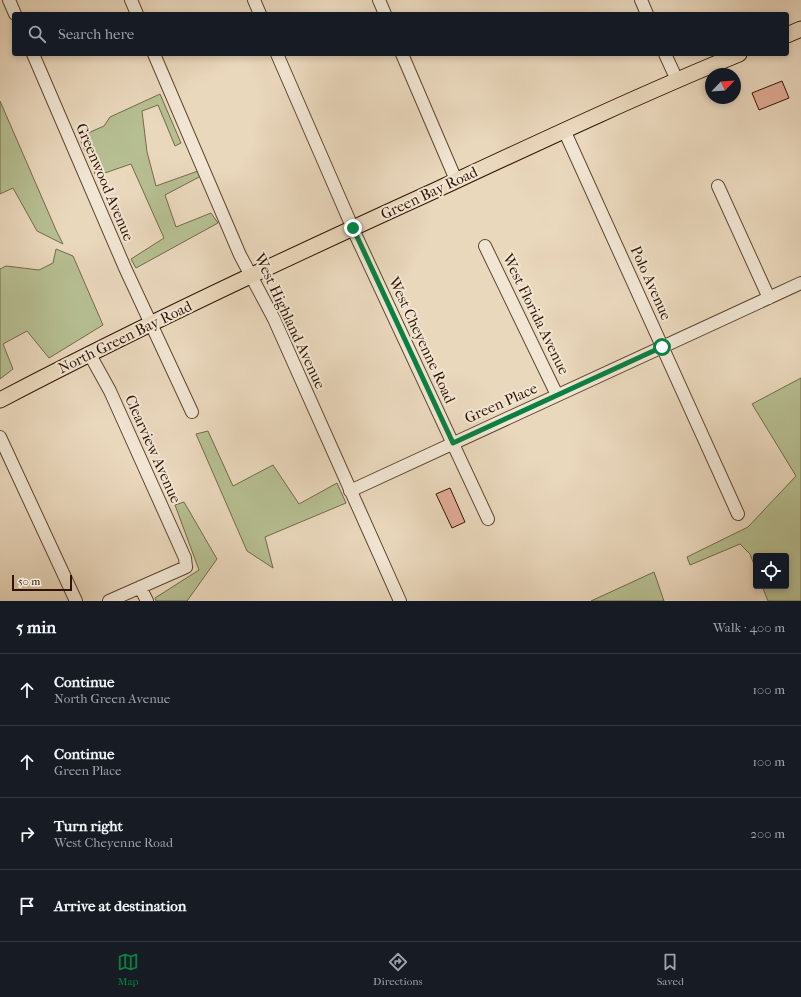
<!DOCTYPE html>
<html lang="en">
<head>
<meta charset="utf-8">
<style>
	:root { --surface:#171b24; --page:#20242c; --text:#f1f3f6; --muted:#9ea1a6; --line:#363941; --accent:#0b8043 }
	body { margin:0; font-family:"IM FELL French Canon",serif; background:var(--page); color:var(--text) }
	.controls { position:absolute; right:12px; bottom:12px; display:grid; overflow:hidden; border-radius:4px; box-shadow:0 2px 6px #0003 }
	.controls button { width:36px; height:36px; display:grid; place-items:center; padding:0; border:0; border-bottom:1px solid var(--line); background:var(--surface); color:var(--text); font:20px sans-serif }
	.compass { position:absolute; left:705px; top:68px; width:36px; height:36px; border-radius:50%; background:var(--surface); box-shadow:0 2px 6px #0003; rotate:65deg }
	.scale { position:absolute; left:12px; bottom:10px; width:60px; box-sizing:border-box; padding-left:4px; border:2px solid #321500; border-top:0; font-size:11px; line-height:14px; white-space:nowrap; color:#321500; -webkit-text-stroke:3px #f1e6d4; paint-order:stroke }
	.stop { position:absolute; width:12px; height:12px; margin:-9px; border:3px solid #0b8043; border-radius:50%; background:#fff }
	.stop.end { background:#0b8043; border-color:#fff; box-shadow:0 1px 4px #0008 }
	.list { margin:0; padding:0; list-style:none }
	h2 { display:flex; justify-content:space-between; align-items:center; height:52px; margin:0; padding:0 16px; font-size:17px }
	h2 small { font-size:13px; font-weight:400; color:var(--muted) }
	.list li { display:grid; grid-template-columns:26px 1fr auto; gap:12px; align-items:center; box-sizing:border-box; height:72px; padding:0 16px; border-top:1px solid var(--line) }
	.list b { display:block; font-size:15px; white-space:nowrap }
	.list p { margin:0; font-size:13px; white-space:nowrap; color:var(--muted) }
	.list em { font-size:13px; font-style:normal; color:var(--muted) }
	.icon { flex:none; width:22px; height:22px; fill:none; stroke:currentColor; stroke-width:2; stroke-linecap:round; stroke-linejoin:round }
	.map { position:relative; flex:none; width:801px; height:601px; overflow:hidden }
	.search { position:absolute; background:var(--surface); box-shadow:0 2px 6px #0003; left:12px; right:12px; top:12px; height:44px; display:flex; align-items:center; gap:10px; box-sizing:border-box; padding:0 14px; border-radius:4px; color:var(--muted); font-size:15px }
	.sheet { height:340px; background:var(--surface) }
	nav { display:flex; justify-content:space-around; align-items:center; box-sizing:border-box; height:56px; border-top:1px solid var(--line); background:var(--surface); font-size:11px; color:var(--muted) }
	nav a { display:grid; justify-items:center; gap:2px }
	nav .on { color:var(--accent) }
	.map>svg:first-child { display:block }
	.green { fill:#b6bf92; stroke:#746a49 }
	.building { fill:#e1ab97; stroke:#321500 }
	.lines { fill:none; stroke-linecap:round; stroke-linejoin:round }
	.minor-casing { stroke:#60462f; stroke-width:14 }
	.major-casing { stroke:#321500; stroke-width:17 }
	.minor { stroke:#f1e6d4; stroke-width:12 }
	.major { stroke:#ead8bd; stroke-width:15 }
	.route { stroke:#0b8043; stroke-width:5 }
	.labels { text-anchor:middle; stroke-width:4; stroke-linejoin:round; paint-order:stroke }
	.street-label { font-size:15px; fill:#321500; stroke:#f1e6d4 }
</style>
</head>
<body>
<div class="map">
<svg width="801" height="601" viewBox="0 0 801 601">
	<rect width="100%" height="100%" fill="#ead8bd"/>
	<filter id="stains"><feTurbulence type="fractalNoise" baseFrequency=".005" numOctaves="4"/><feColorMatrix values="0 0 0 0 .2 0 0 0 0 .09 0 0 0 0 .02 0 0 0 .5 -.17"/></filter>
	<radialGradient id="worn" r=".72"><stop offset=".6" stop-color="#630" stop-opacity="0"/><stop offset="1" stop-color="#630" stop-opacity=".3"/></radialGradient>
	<!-- green -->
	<path class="green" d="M160,94L181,143L175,146L158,105L142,111L147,152L156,186L198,171L201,176L165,195L176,227L211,213L218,223L136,268L131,259L164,238L131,164L96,176L79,137L104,126L110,117Z
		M0,101L56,230L63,244L37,231L13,188L0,194Z
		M56,249L73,256L103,325L49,358L27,331L3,344L13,369L0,379V269L6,266L39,270L53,263Z
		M801,378V601H768L762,586H786V556H756V570L750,554L740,544L690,565L687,557L748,527L796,476L752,404Z
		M208,431L233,486L273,465L299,504L337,483L346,503L265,537L273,568L247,551L196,434Z
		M184,502L217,559L187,601H156L155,598L199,570L175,505Z
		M654,572L664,601H591Z"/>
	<!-- building -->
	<path class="building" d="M782,81L789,98L759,110L752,93Z
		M450,488L465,522L452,528L436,494Z"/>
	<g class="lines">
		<defs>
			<path id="minor" d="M9,0L15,14
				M131,0L137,14
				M254,0L260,14
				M379,0L385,14
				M641,0L647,14
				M33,54L125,268L192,412
				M154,54L240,255L274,319L400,601
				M277,54L357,238L488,519
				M402,54L456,180
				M665,54L677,80
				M564,130L738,514
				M718,186L769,298
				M485,246L557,395
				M89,353L110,391L185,558L186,567L109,601
				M0,437L76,601
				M350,491L801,283
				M140,587L147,601"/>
			<path id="major" d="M787,35L801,29
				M0,400C143,325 289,257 436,190C537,143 637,96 739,54"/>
		</defs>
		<!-- minor casing -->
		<use href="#minor" class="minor-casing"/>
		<!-- major casing -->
		<use href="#major" class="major-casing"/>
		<!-- minor -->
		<use href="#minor" class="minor"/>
		<!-- major -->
		<use href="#major" class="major"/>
	</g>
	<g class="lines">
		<!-- route -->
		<path class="route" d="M353,228L453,443L662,347"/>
	</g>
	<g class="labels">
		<!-- street labels -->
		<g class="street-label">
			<text transform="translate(105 182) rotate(67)" y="5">Greenwood Avenue</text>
			<text transform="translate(429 193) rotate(-25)" y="5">Green Bay Road</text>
			<text transform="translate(651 283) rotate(66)" y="5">Polo Avenue</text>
			<text transform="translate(536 314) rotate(64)" y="5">West Florida Avenue</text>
			<text transform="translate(290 321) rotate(65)" y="5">West Highland Avenue</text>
			<text transform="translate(125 337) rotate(-26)" y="5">North Green Bay Road</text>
			<text transform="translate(422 340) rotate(65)" y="5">West Cheyenne Road</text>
			<text transform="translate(501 403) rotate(-24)" y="5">Green Place</text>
			<text transform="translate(153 449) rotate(66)" y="5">Clearview Avenue</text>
		</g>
	</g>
	<rect width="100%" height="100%" filter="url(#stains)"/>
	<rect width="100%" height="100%" fill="url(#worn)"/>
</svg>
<div class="controls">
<button><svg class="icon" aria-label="locate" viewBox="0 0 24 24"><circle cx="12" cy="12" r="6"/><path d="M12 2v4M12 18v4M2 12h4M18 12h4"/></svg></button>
</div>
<svg class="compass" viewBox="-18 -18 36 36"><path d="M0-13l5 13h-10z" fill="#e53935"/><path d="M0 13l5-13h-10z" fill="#9ea1a6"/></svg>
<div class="scale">50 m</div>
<div class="stop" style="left:662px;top:347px"></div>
<div class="stop end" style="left:353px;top:228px"></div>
<div class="search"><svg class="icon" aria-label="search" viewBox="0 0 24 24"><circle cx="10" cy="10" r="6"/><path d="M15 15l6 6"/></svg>Search here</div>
</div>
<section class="sheet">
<h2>5 min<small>Walk · 400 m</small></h2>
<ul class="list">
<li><svg class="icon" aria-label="ahead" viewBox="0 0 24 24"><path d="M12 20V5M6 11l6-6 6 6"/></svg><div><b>Continue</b><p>North Green Avenue</p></div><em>100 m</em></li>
<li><svg class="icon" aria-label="ahead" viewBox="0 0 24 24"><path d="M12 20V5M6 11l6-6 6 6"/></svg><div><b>Continue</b><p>Green Place</p></div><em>100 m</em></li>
<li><svg class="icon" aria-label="right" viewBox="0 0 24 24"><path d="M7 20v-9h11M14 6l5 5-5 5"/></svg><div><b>Turn right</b><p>West Cheyenne Road</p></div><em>200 m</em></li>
<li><svg class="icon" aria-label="arrive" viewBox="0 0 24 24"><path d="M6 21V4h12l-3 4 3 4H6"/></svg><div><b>Arrive at destination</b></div></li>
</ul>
</section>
<nav>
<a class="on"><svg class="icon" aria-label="map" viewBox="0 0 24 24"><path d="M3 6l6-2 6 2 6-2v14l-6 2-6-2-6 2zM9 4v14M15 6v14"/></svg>Map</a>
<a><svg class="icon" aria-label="directions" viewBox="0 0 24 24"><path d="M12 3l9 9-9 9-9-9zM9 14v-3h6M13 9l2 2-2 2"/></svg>Directions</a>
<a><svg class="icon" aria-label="saved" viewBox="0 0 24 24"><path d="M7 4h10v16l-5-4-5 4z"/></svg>Saved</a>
</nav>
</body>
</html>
